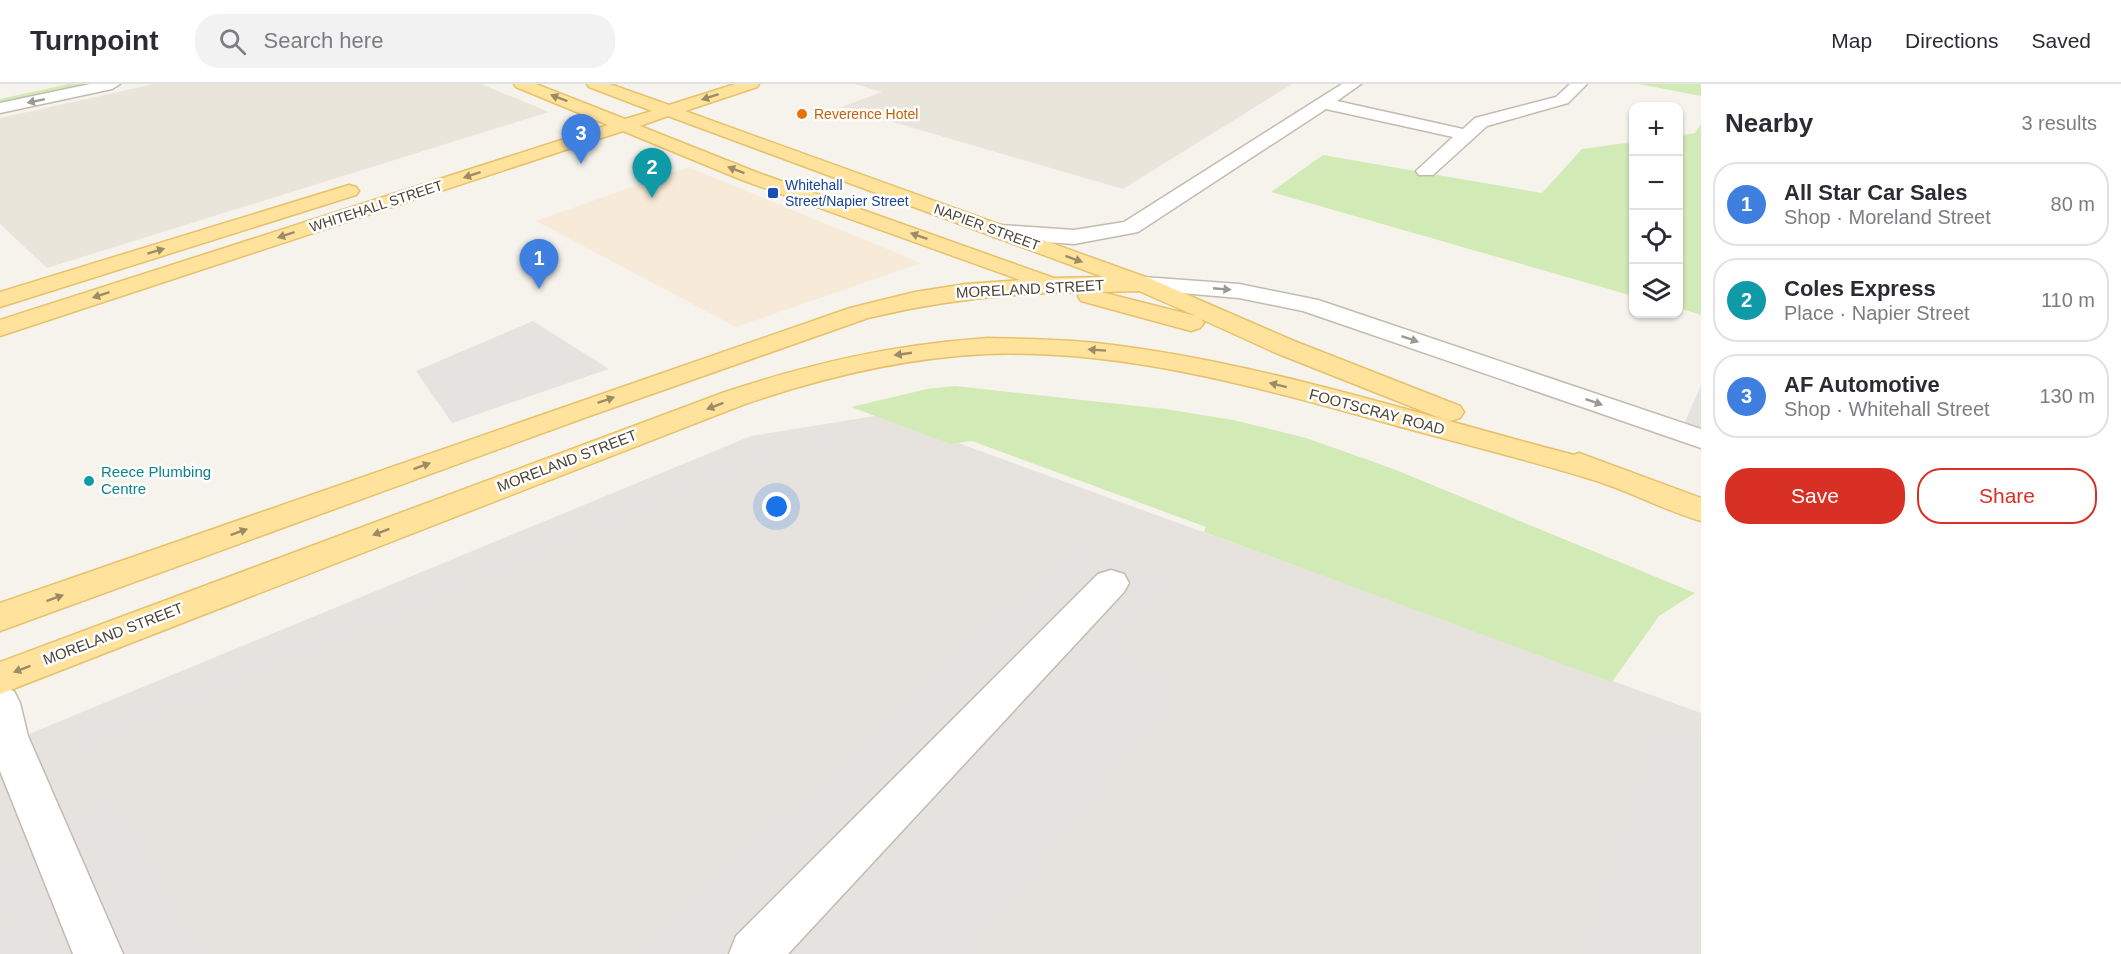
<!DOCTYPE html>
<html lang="en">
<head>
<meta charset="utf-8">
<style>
	:root { --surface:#fff; --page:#f2f2f3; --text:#2b2b33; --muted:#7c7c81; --line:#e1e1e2; --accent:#d93025 }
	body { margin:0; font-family:Arial,sans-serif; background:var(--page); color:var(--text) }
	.controls { position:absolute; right:18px; top:18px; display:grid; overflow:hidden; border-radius:12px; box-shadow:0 2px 4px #0004 }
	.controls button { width:54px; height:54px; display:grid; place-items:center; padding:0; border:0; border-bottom:2px solid var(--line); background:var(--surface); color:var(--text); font:30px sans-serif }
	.you { position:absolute; left:777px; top:423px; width:21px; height:21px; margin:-15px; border:4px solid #fff; border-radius:50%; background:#1a73e8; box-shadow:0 0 0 9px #1a73e833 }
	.badge { display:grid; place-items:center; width:39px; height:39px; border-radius:50%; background:var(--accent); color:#fff; font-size:20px; font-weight:700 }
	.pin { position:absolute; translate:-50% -50px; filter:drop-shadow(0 2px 3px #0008) }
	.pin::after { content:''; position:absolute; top:32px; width:21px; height:18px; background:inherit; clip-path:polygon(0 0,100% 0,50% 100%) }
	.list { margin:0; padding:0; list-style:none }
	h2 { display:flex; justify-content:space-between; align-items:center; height:78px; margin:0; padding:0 24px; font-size:26px }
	h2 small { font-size:20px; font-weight:400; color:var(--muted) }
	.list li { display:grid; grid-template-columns:39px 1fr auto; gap:18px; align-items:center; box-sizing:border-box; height:84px; margin:0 12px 12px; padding:0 12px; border:2px solid var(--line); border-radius:24px }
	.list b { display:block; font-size:22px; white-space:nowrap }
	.list p { margin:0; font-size:20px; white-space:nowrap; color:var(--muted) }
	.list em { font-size:20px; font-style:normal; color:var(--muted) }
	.actions { display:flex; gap:12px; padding:18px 24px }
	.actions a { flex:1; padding:14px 0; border:2px solid var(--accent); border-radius:24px; text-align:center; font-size:21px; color:var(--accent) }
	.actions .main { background:var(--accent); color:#fff }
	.icon { flex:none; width:33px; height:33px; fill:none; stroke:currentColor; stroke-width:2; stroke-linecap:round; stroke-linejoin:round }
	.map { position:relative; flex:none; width:1701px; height:870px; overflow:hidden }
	header { display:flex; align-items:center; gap:36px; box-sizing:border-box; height:84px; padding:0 30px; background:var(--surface); border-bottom:2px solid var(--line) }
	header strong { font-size:28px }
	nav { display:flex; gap:33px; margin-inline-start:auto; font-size:21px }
	.search { width:420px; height:54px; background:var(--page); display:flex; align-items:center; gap:15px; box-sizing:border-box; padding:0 21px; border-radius:24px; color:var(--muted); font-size:22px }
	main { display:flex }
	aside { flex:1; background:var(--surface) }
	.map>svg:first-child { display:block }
	.residential { fill:#eae5da }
	.commercial { fill:#f7ead8 }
	.industrial { fill:#e6e2dd }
	.green { fill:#d2eab5 }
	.parking { fill:#e5e3e0 }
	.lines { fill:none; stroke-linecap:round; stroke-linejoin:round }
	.minor-casing { stroke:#c2bbae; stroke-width:3 }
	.major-casing { stroke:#e6c16a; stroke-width:3 }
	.minor { fill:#fff; fill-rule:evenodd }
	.major { fill:#ffe39c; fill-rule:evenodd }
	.oneway { fill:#9c8c66 }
	.oneway2 { fill:#9c9892 }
	.food-dot { fill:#e8710a; stroke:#fff; stroke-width:2 }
	.transit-dot { fill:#1a4fb4; stroke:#fff; stroke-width:2 }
	.culture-dot { fill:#0f9aa8; stroke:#fff; stroke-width:2 }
	.labels { text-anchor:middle; stroke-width:5; stroke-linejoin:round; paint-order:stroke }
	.far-food-label { font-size:14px; fill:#c56008; stroke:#fff; text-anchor:start }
	.far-transit-label { font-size:14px; fill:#164399; stroke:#fff; text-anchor:start }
	.far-street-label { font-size:14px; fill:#4b4439; stroke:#fff }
	.street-label { font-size:15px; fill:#4b4439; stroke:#fff }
	.culture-label { font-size:15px; fill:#0d838f; stroke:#fff; text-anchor:start }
</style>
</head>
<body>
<header>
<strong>Turnpoint</strong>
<div class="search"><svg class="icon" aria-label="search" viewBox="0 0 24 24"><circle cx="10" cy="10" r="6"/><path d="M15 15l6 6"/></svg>Search here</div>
<nav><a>Map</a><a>Directions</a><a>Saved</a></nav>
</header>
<main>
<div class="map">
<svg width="1701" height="870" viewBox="0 0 1701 870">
	<rect width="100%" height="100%" fill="#f6f3ec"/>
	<!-- residential -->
	<path class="residential" d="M154,0H481L549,28L47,184L0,140V34Z
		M855,0H1292L1123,105L841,23L882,8Z"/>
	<!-- commercial -->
	<path class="commercial" d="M688,83L921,179L736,243L536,137Z"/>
	<!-- industrial -->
	<path class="industrial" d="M881,331L1701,629V870H0V662L751,352Z"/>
	<!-- green -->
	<path class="green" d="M69,0H98L0,21V15Z
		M1639,0H1701V12Z
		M1701,40V231L1679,224L1678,52L1695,49Z
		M1633,58V212L1271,108L1323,71L1542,109L1582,65Z
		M955,302L1165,325L1233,336L1306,354L1391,384L1695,509L1659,532L1612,598L1204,448L1206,443L972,357L951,360L851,323L927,305Z"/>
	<!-- parking -->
	<path class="parking" d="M533,237L609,285L452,339L416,287Z
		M1701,301V364L1677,356Z
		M878,334L890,351L764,381L79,672L75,641L747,364Z
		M1074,454L1179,495L1118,562L1190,604L977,870H625Z
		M1659,632L1701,652V870H1576Z
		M115,704L210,870H0V838L7,834L0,817V772Z"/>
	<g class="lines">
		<defs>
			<path id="minor" d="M90,0H120L112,5L0,29V19Z
				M1342,0H1361L1337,17L1463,45L1475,34L1556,13L1570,0H1587L1568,19L1487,42L1433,91H1419L1416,87L1453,53L1326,25L1138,148L1074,160L1001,155L993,153L990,148L993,143L1001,141L1074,146L1124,138Z
				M1143,193L1239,200L1318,216L1701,345V364L1303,227L1239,214L1135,205L1131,200L1135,195Z
				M1111,486L1124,490L1129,499L1124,508L788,870H729L736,852L1098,490Z
				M0,603L14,607L20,619L28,652L123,870H73L0,687Z"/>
			<path id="major" d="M514,0H536L625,35L652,27L589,3L587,0H610L669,21L735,0H759L757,3L685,27L1151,195L1294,257L1460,322L1464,328L1460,334L1450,337L1440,334L1276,269L1201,235L1204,239L1200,244L1191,247L1081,217L1078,212L1081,208C1008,209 938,217 868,234L584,334L0,547V519L850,224L915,208L966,200L1020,196L742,96L623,47L0,252V236L608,41L516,3ZM668,32L1103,193L1054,194L756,88L640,42ZM1139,207L1196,232L1101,208Z
				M349,101L356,103L359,107L356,111L0,223V208Z
				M988,254C1024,255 1060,255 1096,259C1258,277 1416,330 1574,371L1579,369L1701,414V437C1663,426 1628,406 1590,395C1525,375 1459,359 1394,341C1262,304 1125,265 986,270C903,274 824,293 745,320L0,610V578L725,308C816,278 892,261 988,254Z"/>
		</defs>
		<!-- minor casing -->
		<use href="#minor" class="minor-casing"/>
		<!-- major casing -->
		<use href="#major" class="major-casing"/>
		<!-- minor -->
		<use href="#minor" class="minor"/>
		<!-- major -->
		<use href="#major" class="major"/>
	</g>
	<!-- one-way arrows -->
	<defs><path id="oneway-solid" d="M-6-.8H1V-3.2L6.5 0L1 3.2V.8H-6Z" transform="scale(1.5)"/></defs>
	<g class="oneway">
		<use href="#oneway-solid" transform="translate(710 13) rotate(162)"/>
		<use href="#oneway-solid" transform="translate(559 14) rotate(-159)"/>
		<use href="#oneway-solid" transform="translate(736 86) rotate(-159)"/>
		<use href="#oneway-solid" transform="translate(472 91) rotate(162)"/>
		<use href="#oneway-solid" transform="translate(286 151) rotate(162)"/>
		<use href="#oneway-solid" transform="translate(919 152) rotate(-161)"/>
		<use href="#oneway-solid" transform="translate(156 167) rotate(-17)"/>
		<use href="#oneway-solid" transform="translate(1074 175) rotate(20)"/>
		<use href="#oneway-solid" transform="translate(101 211) rotate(162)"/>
		<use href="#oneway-solid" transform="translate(1097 266) rotate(-176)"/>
		<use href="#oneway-solid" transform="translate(903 270) rotate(172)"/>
		<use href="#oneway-solid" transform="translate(1278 301) rotate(-166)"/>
		<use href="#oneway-solid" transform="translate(606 316) rotate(-19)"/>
		<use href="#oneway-solid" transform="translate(715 322) rotate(159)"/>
		<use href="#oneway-solid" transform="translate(422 382) rotate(-20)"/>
		<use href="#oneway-solid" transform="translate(239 448) rotate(-20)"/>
		<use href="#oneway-solid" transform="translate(381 448) rotate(159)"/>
		<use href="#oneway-solid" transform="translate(55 514) rotate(-20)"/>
		<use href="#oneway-solid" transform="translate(22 585) rotate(159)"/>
	</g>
	<g class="oneway2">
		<use href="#oneway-solid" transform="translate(36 17) rotate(168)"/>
		<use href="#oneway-solid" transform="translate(1222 205) rotate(5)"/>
		<use href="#oneway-solid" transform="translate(1410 255) rotate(19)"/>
		<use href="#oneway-solid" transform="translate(1594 318) rotate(19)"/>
	</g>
	<!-- markers -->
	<circle class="food-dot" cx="802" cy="30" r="6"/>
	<rect class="transit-dot" x="767" y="103" width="12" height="12" rx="3"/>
	<circle class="culture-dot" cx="89" cy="397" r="6"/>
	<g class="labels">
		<!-- far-food labels -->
		<g class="far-food-label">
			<text x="814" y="35">Reverence Hotel</text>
		</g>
		<!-- far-transit labels -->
		<g class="far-transit-label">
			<text x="785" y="106">Whitehall<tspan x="785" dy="16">Street/Napier Street</tspan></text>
		</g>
		<!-- far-street labels -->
		<g class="far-street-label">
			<text transform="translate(376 122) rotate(-18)" y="5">WHITEHALL STREET</text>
			<text transform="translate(987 143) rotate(20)" y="5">NAPIER STREET</text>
		</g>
		<!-- street labels -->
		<g class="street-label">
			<text transform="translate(1030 205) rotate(-3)" y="5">MORELAND STREET</text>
			<text transform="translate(1377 328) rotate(15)" y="5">FOOTSCRAY ROAD</text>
			<text transform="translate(567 377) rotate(-21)" y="5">MORELAND STREET</text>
			<text transform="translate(113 550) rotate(-21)" y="5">MORELAND STREET</text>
		</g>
		<!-- culture labels -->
		<g class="culture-label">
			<text x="101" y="393">Reece Plumbing<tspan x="101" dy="17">Centre</tspan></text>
		</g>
	</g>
</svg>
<div class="controls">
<button>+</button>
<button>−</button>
<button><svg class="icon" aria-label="locate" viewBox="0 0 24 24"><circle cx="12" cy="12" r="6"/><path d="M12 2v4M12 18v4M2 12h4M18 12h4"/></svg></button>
<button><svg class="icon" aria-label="layers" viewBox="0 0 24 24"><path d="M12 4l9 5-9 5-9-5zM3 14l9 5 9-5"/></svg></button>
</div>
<div class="you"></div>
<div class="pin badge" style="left:539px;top:205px;background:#3f7fe0">1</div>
<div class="pin badge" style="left:652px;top:114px;background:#0f9aa8">2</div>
<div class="pin badge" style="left:581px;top:80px;background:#3f7fe0">3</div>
</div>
<aside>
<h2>Nearby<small>3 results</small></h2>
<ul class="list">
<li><span class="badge" style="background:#3f7fe0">1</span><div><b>All Star Car Sales</b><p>Shop · Moreland Street</p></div><em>80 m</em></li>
<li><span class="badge" style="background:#0f9aa8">2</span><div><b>Coles Express</b><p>Place · Napier Street</p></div><em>110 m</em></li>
<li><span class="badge" style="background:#3f7fe0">3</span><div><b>AF Automotive</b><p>Shop · Whitehall Street</p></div><em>130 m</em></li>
</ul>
<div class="actions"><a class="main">Save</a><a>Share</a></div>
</aside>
</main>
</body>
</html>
